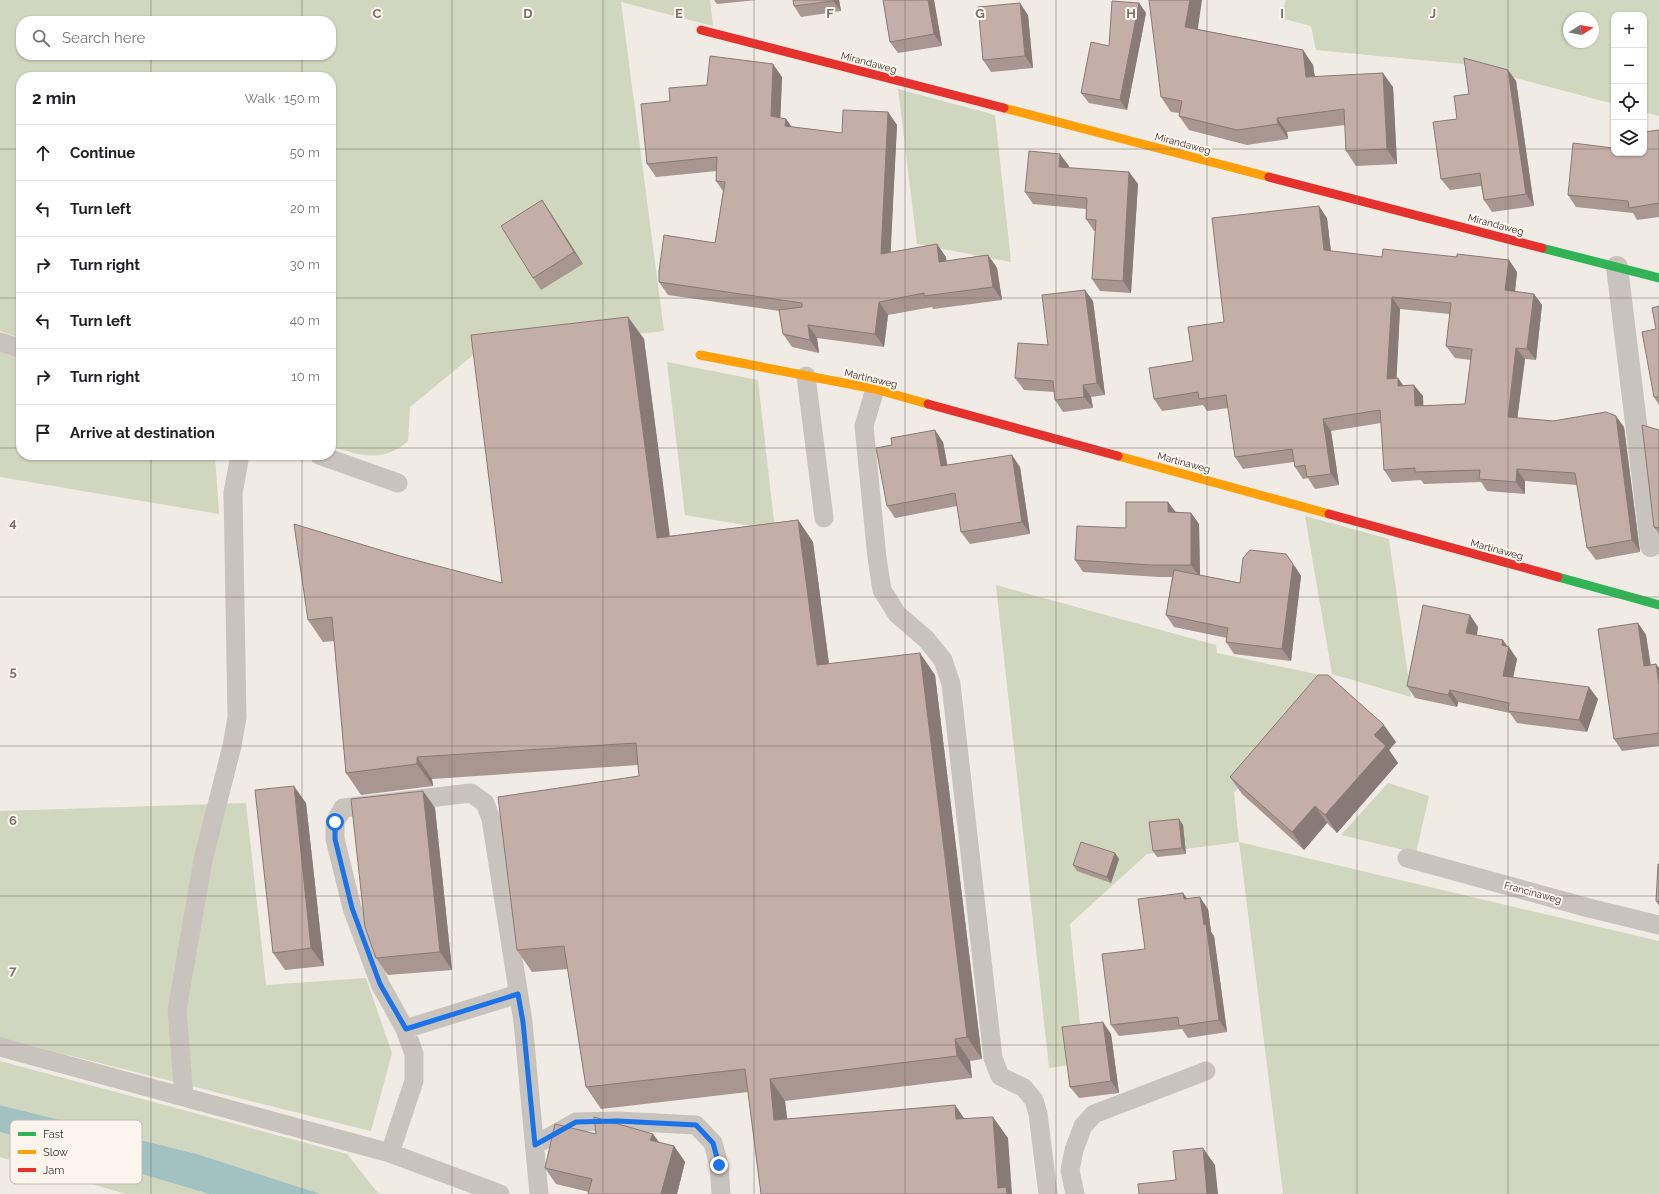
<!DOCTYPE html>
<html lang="en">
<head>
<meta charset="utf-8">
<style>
	:root { --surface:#fff; --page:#f2f2f2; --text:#202124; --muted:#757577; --line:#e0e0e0 }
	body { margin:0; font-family:Raleway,sans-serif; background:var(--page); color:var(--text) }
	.controls { position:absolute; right:12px; top:12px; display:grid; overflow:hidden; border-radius:8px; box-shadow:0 1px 3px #0004 }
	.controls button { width:36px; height:36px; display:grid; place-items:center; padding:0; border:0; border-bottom:1px solid var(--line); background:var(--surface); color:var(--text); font:20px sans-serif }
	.compass { position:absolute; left:1563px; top:12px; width:36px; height:36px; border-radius:50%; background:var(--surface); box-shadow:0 1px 3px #0004; rotate:79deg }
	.stop { position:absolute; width:12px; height:12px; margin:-9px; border:3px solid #1a73e8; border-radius:50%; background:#fff }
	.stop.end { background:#1a73e8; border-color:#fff; box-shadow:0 1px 4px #0008 }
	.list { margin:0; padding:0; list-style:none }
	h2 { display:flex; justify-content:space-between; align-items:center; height:52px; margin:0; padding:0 16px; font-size:17px }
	h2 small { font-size:13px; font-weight:400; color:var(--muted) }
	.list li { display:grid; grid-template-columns:26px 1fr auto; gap:12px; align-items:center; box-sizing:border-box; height:56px; padding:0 16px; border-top:1px solid var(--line) }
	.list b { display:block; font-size:15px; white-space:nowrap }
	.list em { font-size:13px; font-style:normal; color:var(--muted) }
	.icon { flex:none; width:22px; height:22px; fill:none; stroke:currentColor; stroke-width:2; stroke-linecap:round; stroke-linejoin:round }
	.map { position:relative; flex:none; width:1659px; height:1194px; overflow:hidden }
	.search { position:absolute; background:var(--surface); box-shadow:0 1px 3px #0004; left:16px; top:16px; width:320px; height:44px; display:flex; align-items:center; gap:10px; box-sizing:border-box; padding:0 14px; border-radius:16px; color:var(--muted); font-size:15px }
	.panel { position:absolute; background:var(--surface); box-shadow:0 1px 3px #0004; left:16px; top:72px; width:320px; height:388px; border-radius:16px }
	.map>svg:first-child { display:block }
	.green { fill:#d1d6bf; fill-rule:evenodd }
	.water { fill:#a1c2c1 }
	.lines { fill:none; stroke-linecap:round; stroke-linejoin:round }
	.lane { stroke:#c9c3be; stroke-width:19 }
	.street { stroke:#c9c3be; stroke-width:22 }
	.fast { stroke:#30b455; stroke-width:9 }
	.slow { stroke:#ff9f0a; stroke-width:9 }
	.jam { stroke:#e5322d; stroke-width:9 }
	.wall { fill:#a89690; fill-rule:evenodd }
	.shaded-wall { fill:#887a75 }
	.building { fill:#c3afa7; stroke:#887a75; fill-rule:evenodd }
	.route { stroke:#1a73e8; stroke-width:5 }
	.grid { fill:none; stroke:#7a716c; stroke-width:1; stroke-opacity:0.55 }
	.labels { text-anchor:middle; stroke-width:4; stroke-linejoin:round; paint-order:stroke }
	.street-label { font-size:10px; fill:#3b302b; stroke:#fbf5ee }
	.key { fill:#fbf5ee; stroke:#c1bab4; stroke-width:1 }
	.key-label { font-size:11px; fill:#3b302b }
	.grid-label { font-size:13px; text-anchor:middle; font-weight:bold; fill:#7a716c; stroke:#fbf5ee; stroke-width:4; stroke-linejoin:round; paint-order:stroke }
</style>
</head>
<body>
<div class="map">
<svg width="1659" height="1194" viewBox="0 0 1659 1194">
	<rect width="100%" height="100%" fill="#f0ebe5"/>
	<!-- green -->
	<path class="green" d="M0,0H710L713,26L621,2L664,331L478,351L410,407L408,441C383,463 361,456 331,446V77H21V339L0,331ZM21,21H331V55H21Z
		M1286,0H1659V116L1644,112V15H1614V104L1463,64L1316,50L1311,26L1280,18ZM1569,18H1593V42H1569Z
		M898,89L995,115L1011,262L917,244Z
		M0,352L21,359V455H215L219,514L0,477Z
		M667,362L758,380L775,530L685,515Z
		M1305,516L1389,539L1411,697L1332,674Z
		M996,585L1216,645L1217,653L1330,677L1234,793L1239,842L1659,941V1194H1283L1239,842L1147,854L1070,924L1081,1033L1069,1065L1049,1068Z
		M1388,783L1429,796L1416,853L1341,835Z
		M246,803L266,985L366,978L392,1053L371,1131L0,1038V811Z
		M0,1061L347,1154L378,1193L383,1194H321L197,1154L0,1105Z
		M0,1132L209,1194H126L0,1157Z"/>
	<!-- water -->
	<path class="water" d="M0,1105L197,1154L321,1194H209L0,1132Z"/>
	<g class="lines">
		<!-- lane -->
		<path class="lane" d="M0,342L21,349
			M806,376L824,518
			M875,389L864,426L877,558L882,590L897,614L926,639L943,660L951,684L993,1058L1000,1076L1024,1088L1034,1100L1038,1114L1048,1194
			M319,455L398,483
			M1407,858L1589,908L1659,925
			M405,1029L518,994
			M0,1047L390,1153L500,1194
			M184,1097L177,1010L203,860L232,746L237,717L233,493L240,455
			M535,1145L576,1122L618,1121L696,1125L713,1143L719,1165L721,1194
			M390,1153L414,1081V1054L405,1029L380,984L352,908L335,839V822L343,808L471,793L485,803L491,819L523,1022L539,1194
			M1075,1194L1070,1170L1074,1150L1083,1126L1094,1114L1206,1071"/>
		<!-- street -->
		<path class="street" d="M1617,267L1651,546"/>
		<!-- fast -->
		<path class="fast" d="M1542,248L1659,278
			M1558,577L1659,605"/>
		<!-- slow -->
		<path class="slow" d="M1004,108L1269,177
			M700,355L875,389L928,404
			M1118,456L1329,514"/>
		<!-- jam -->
		<path class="jam" d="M701,30L1004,108
			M1269,177L1542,248
			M928,404L1118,456
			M1329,514L1558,577"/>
	</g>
	<!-- wall -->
	<path class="wall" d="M714,0H757L717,4Z
		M839,0L841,11L801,17L794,6Z
		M883,0H934L942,46L898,53L890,42Z
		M1139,3L1146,13L1127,110L1089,103L1081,93L1109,46Z
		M1028,15L1033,68L991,72L983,60Z
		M1197,29L1303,50L1313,65L1315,77L1393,87L1397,164L1356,166L1346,151L1345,125L1287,132L1288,139L1247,145L1189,130L1179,116V113L1171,112L1161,97Z
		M1508,70L1516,81L1534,206L1492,212L1484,200L1481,186L1450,190L1441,179L1457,119L1469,94Z
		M782,77L780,118L786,119L792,127L842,133L888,112L897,125L890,252L946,257V261L988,255L997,268L1002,300L933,309L932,307L888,315L884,347L817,338L819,353L792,347L783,334L780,311L668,295L659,282L715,243L723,191L716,181L717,171L656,177L647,164L670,101L707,85Z
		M1659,130V217L1637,220L1633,213L1576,207L1568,195L1613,148Z
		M1069,166L1068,168L1129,172L1138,184L1131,293L1100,291L1092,279L1095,231H1094L1086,219V209L1033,204L1025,192Z
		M542,200L550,212L583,264L541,290L533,278Z
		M1327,218L1331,251L1382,257H1457L1509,260L1517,272L1515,291L1534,294L1542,305L1536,360L1525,359L1517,418L1624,427L1640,552L1596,560L1587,548L1577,485L1525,481V494L1487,491L1481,482L1424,484L1421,480L1392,482L1384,470L1381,423L1331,431L1339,485L1315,489L1308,478L1303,479L1295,467L1294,462L1243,469L1235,457L1228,408L1207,411L1203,405L1162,411L1154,399L1193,361L1224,322ZM1400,309L1450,314L1446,346L1455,358L1471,360L1465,404L1423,406V396L1403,385L1398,378H1396Z
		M1093,301L1105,395L1091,397L1093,408L1063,412L1055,400L1054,392L1024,390L1015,378Z
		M1659,306V405L1654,397L1656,329Z
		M628,317L644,339L669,536L798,520L813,542L829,664L935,675L982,1059L970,1061L972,1078L785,1101L787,1119L955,1105L964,1119L1008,1138L761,1194L748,1092L601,1109L586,1087L568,969L532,972L517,950L639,776L638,765L432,779L433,786L361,795L346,773L334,641L323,642L308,620L502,583Z
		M1659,430V534L1654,527Z
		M943,442L947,465L1020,467L1030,534L970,544L961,532L957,506L895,518L887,506Z
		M1168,502L1176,512L1191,513L1199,524L1200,575L1240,583L1295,566L1301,576L1291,661L1234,654L1226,642L1227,638L1174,627L1166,615L1172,577H1159L1083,572L1075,560Z
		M1638,623L1646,635L1651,665L1659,668V746L1622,751L1614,739Z
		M1478,627L1477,635L1503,640L1517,659L1513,677L1598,699L1587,732L1517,723L1510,713L1458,702L1457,707L1415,698L1407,686Z
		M1396,742L1389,750L1398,763L1337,833L1327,823L1304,850L1242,794L1230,777Z
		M423,791L435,808L452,970L388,975L376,958Z
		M306,803L324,966L285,970L273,953Z
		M1179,819L1183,825L1186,854L1157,857L1153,851Z
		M1115,853L1119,859L1111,883L1077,871L1073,865Z
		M1659,864V906L1656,901Z
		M1187,899L1208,909L1211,932L1214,936L1227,1032L1188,1038L1182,1029L1119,1036L1111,1025L1145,949Z
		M1111,1034L1119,1093L1079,1098L1070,1087Z
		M596,1134H653L659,1142L674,1146L685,1162L677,1194H588L589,1192L556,1184L545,1168Z"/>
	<!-- shaded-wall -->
	<path class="shaded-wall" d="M833,0H839L841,11L833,1Z
		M928,0H934L942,46L934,34Z
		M1190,0H1202L1196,41L1185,27Z
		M1020,3L1028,15L1033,68L1025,56Z
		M1139,3L1146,13L1127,110L1120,100Z
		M1303,50L1313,65L1317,92L1306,77Z
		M773,64L782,77L780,129L771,116Z
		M1508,70L1516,81L1534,206L1526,194Z
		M1383,73L1393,87L1397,164L1387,149Z
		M888,112L897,125L890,266L881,254Z
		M1277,118L1287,132L1288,139L1278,124Z
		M786,119L795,132L785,126Z
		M1060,154L1069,166L1067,179L1059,167Z
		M1129,172L1138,184L1131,293L1123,281Z
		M542,200L550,212L583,264L574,252Z
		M1319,206L1327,218L1332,262L1324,250Z
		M937,244L946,257L948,275L939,262Z
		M988,255L997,268L1002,300L993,287Z
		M1509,260L1517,272L1514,302L1505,290Z
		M1085,290L1093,301L1105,395L1097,383Z
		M1534,294L1542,305L1536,360L1527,349Z
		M1392,297L1400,309L1396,391L1387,379Z
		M879,302L888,315L884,347L875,334Z
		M628,317L644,339L673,560L657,538Z
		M808,325L817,338L819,353L810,340Z
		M1516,348L1525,359L1516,429L1508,417Z
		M1398,378L1406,390L1398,386Z
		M1083,385L1091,397L1093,408L1084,397Z
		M1414,385L1423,396L1424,418L1415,406Z
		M1616,416L1624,427L1640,552L1632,540Z
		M1323,419L1331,431L1339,485L1331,474Z
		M935,430L943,442L950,478L941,466Z
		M1012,455L1020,467L1030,534L1022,522Z
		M1517,469L1525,481V494L1516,482Z
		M1168,502L1176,513L1168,512Z
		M1191,513L1199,524L1200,577L1191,565Z
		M798,520L813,542L832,687L817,665Z
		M1286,554L1301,576L1291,661L1282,649Z
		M1470,615L1478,627L1475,645L1466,633Z
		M1638,623L1646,635L1652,678L1644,666Z
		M1503,640L1508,648L1509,647L1517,659L1511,688L1503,676L1502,645Z
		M920,653L935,675L982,1059L967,1037Z
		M1656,664L1659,668V685Z
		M1589,687L1598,699L1587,732L1579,720Z
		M1450,690L1458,702L1457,707L1448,695Z
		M1384,725L1396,742L1389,750L1398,763L1337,833L1325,815L1374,735Z
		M417,757L432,779L433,786L417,764Z
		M294,786L306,803L324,966L311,948Z
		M423,791L435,808L452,970L440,952Z
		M1315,806L1327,823L1304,850L1292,832Z
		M1179,819L1183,825L1186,854L1182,848Z
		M1115,853L1119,859L1111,883L1107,877Z
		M1183,893L1192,905L1184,899Z
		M1200,897L1208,909L1211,932L1214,936L1227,1032L1219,1020L1204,925Z
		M1103,1022L1111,1034L1119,1093L1111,1081Z
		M955,1039L970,1061L972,1078L957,1056Z
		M770,1079L785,1101L790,1142L774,1120Z
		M955,1105L970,1127L956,1119Z
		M993,1117L1008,1138L1012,1194H1002L998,1188Z
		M653,1134L664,1150L650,1140Z
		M674,1146L685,1162L677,1194H661Z
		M1203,1148L1215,1165L1218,1194H1207Z"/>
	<!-- building -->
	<path class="building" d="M793,0H833V1L794,6Z
		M883,0H928L934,34L890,42Z
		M1149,0H1190L1185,27L1303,50L1306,77L1383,73L1387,149L1346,151L1344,109L1277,118L1278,124L1237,130L1179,116L1182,101L1161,97Z
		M1112,1L1139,3L1120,100L1081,93L1091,42L1109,46Z
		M1020,3L1025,56L983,60L978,7Z
		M710,56L773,64L771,116L786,119L785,126L842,133L843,110L888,112L881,254L937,244L939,262L988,255L993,287L924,296V293L879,302L875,334L808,325L810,340L783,334L779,310L802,307V303L659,282V271L664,235L715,243L725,182L716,181L717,157L647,164L641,104L670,101L669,88L707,85Z
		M1464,58L1508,70L1526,194L1484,200L1480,173L1441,179L1433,122L1457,119L1454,96L1469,94Z
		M1659,130V203L1629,208L1628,201L1568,195L1573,143L1613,148L1612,137H1614V153H1644V132Z
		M1029,151L1060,154L1059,167L1129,172L1123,281L1092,279L1096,220L1086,219L1087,198L1025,192Z
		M542,200L574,252L533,278L501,226Z
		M1319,206L1324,250L1382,257L1383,249L1457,257V254L1509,260L1505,290L1534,294L1527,349L1516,348L1508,417L1553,421L1606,412L1616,416L1632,540L1587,548L1575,473L1517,469L1516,482L1479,479L1480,470L1415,472V468L1384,470L1380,410L1323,419L1331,474L1307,477L1305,465L1295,467L1292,449L1235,457L1226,395L1199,399L1198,392L1154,399L1149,368L1193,361L1188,327L1224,322L1212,218ZM1392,297L1451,303L1446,346L1472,349L1465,404L1415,406L1414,385L1398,386V378L1387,379Z
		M1085,290L1097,383L1083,385L1084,397L1055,400L1053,381L1015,378L1018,343L1048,345L1042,295Z
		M1659,306V397H1654L1642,332L1656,329L1652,308Z
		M628,317L657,538L798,520L817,665L920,653L967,1037L955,1039L957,1056L770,1079L774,1120L955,1105L956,1119L993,1117L998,1188L1006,1187L1007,1194H761L745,1069L586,1087L564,946L517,950L498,797L639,776L636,743L417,757V764L346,773L332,617L308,620L294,524L400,556L502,583L471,335Z
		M1642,425L1659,430V528L1654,527Z
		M935,430L941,466L1012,455L1022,522L961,532L955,493L887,506L876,448L892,445L891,438Z
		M1126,502H1168V512L1191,513V565H1151L1075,560L1077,526L1126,528Z
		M1250,550L1286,554L1293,564L1282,649L1226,642L1228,628L1166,615L1174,570L1240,583L1243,558Z
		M1423,605L1470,615L1466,633L1503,640L1502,645L1509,647L1503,676L1589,687L1579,720L1508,711L1509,703L1450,690L1448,695L1407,686Z
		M1638,623L1644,666L1656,664L1659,685V733L1614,739L1598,629Z
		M1318,675H1328L1384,725L1374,735L1386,746L1325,815L1315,806L1292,832L1230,777Z
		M294,786L311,948L273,953L255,790Z
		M423,791L440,952L376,958L365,927L351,799Z
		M1179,819L1182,848L1153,851L1149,822Z
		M1081,842L1115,853L1107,877L1073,865Z
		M1658,864H1659V902L1656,901Z
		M1183,893L1184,899L1200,897L1204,925L1206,924L1219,1020L1179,1026L1178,1017L1111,1025L1102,954L1145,949L1138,899Z
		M1103,1022L1111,1081L1070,1087L1062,1027Z
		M594,1117L653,1134L650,1140L674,1146L661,1194H588L592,1179L545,1168L555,1124L596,1134Z
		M1203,1148L1207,1194H1139L1138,1184L1176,1180L1173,1151Z"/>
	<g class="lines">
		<!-- route -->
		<path class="route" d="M335,822V839L352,908L380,984L406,1029L518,994L523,1022L535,1145L576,1122L618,1121L696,1125L713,1143L719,1165"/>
	</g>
	<!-- grid -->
	<path class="grid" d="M151,0V21M302,0V21M452,0V1194M603,0V1194M754,0V1194M905,0V1194M1056,0V1194M1207,0V1194M1357,0V1194M1508,0V1194M151,55V77M302,55V77M0,149H21M331,149H1614M1644,149H1659M0,298H21M331,298H1659M0,448H21M331,448H1659M151,455V1194M302,455V1194M0,597H1659M0,746H1659M0,896H1659M0,1045H1659"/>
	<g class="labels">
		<!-- street labels -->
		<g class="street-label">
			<text transform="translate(869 62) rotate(15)" y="4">Mirandaweg</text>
			<text transform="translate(1183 143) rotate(15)" y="4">Mirandaweg</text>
			<text transform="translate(1496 224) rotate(15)" y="4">Mirandaweg</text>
			<text transform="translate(871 378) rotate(13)" y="4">Martinaweg</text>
			<text transform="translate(1184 462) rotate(15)" y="4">Martinaweg</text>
			<text transform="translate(1497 549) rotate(15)" y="4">Martinaweg</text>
			<text transform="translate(1533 892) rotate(15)" y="4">Francinaweg</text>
		</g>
	</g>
	<!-- legend -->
	<rect x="10" y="1120" width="132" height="64" rx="6" class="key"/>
	<rect x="18" y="1132" width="18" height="4" fill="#30b455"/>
	<rect x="18" y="1150" width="18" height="4" fill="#ff9f0a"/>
	<rect x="18" y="1168" width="18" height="4" fill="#e5322d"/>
	<g class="key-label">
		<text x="43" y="1138">Fast</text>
		<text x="43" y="1156">Slow</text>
		<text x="43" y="1174">Jam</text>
	</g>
	<g class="grid-label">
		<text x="377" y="18">C</text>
		<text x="528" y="18">D</text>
		<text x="679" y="18">E</text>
		<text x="830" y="18">F</text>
		<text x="980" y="18">G</text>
		<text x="1131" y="18">H</text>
		<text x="1282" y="18">I</text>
		<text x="1433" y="18">J</text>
		<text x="13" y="527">4</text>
		<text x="13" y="676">5</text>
		<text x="13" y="825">6</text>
		<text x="13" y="975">7</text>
	</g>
</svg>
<div class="controls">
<button>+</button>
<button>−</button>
<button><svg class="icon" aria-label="locate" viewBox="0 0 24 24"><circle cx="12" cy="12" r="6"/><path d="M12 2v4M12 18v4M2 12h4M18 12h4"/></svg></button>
<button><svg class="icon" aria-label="layers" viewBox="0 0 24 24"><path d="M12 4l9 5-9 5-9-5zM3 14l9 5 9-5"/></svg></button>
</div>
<svg class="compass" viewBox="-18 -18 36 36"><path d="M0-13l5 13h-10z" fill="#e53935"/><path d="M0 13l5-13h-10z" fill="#757577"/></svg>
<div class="stop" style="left:335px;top:822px"></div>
<div class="stop end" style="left:719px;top:1165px"></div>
<div class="search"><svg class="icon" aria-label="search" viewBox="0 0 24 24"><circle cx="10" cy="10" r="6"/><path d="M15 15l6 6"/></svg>Search here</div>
<section class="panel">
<h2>2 min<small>Walk · 150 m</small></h2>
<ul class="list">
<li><svg class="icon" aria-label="ahead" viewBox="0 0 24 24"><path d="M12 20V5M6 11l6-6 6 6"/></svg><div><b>Continue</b></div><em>50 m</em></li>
<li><svg class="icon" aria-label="left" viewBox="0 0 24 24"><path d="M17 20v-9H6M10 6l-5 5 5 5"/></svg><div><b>Turn left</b></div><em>20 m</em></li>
<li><svg class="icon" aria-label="right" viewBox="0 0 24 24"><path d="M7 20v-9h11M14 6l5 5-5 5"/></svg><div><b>Turn right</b></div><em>30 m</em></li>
<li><svg class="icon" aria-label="left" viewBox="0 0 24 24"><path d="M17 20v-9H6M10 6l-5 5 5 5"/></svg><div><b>Turn left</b></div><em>40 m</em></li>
<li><svg class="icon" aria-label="right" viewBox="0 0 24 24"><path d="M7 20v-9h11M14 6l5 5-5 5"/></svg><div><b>Turn right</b></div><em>10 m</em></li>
<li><svg class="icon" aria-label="arrive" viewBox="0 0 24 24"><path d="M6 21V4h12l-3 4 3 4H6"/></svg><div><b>Arrive at destination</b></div></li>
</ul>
</section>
</div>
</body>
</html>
